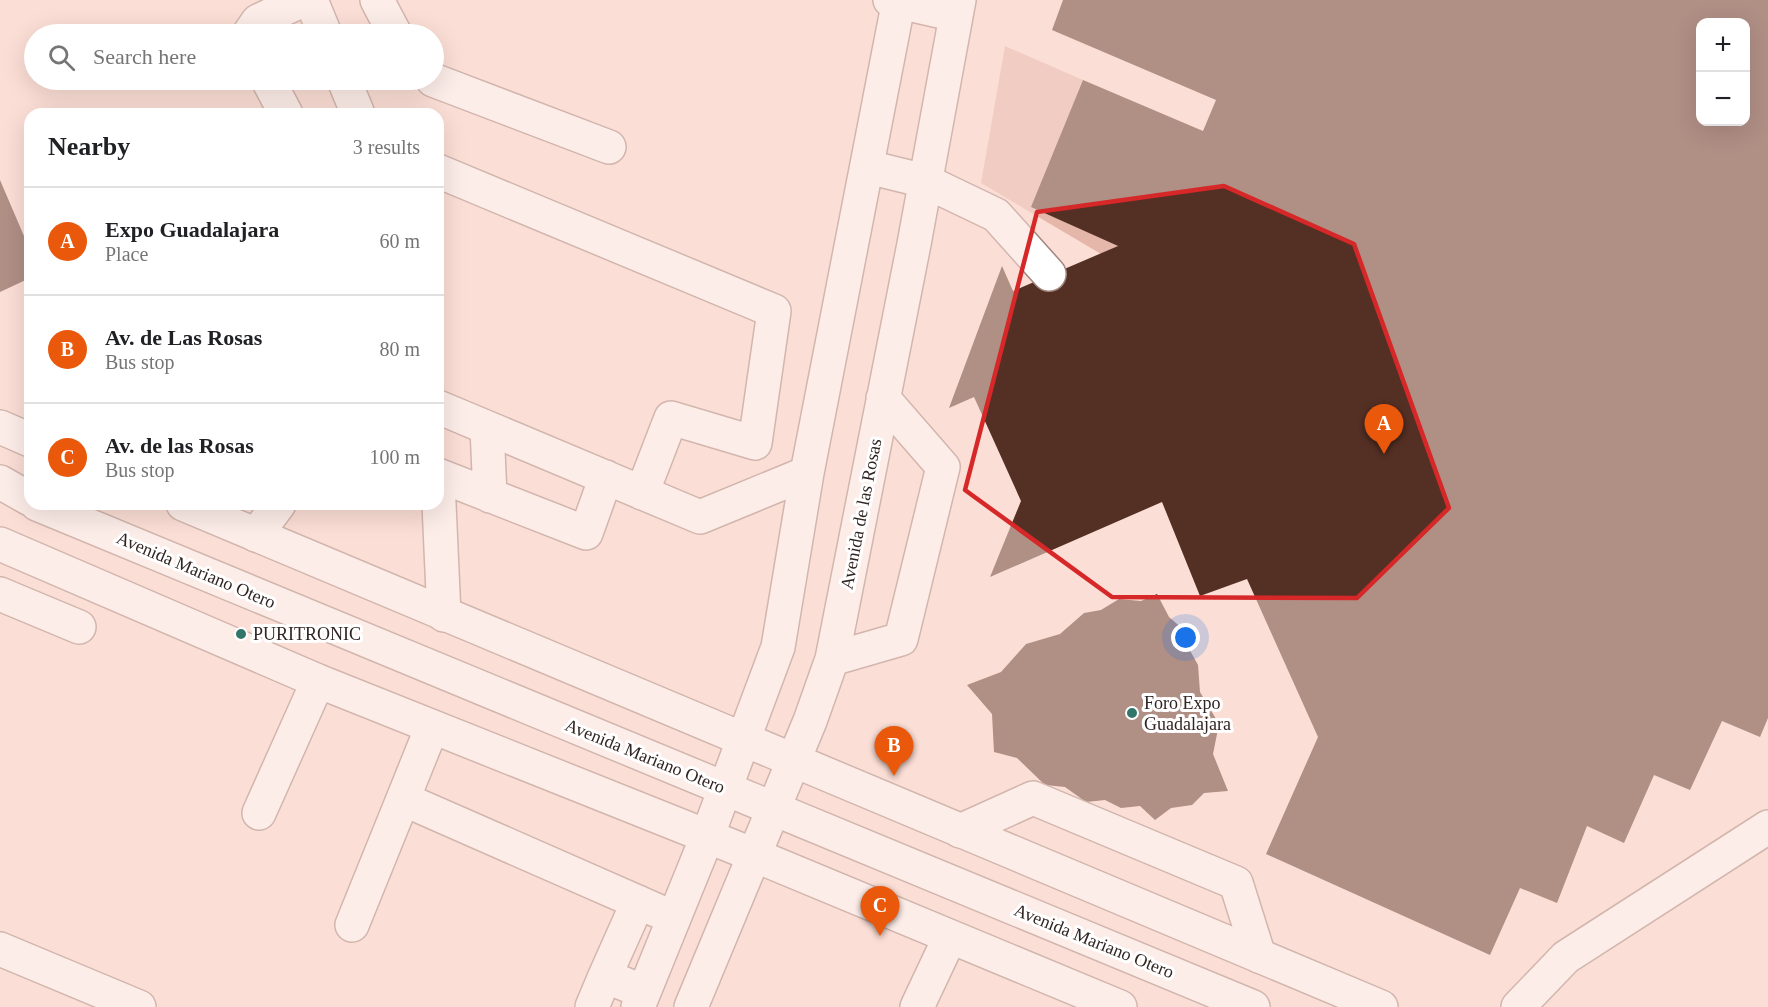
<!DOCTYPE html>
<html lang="en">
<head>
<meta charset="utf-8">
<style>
	:root { --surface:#fff; --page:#f2f2f2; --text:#202124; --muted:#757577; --line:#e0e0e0; --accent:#ea580c }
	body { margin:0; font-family:"Times New Roman",serif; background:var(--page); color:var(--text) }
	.controls { position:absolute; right:18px; top:18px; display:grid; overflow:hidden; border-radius:12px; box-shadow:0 6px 24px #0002 }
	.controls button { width:54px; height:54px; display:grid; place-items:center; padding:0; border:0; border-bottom:2px solid var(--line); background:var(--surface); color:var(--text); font:30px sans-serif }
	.you { position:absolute; left:1186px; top:638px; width:21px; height:21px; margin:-15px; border:4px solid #fff; border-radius:50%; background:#1a73e8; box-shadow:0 0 0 9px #1a73e833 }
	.badge { display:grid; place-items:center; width:39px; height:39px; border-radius:50%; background:var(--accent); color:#fff; font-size:20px; font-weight:700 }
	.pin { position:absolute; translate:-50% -50px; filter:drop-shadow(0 2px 3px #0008) }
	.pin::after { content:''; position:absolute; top:32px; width:21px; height:18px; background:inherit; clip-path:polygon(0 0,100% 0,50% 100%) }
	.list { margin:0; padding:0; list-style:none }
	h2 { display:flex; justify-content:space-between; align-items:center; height:78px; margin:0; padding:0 24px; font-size:26px }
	h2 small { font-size:20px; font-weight:400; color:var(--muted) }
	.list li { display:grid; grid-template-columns:39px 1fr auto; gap:18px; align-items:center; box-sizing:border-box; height:108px; padding:0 24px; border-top:2px solid var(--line) }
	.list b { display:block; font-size:22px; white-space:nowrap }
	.list p { margin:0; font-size:20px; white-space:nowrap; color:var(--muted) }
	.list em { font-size:20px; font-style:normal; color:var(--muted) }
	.icon { flex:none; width:33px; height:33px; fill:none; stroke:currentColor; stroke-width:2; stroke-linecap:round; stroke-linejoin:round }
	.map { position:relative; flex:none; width:1768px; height:1007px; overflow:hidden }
	.search { position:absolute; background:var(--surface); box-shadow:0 6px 24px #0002; left:24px; top:24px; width:420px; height:66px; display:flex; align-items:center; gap:15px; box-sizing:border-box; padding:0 21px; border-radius:33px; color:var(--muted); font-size:22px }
	.panel { position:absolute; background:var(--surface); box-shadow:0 6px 24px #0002; left:24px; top:108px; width:420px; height:402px; border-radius:18px }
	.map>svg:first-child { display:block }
	.green { fill:#e5b7aa }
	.building { fill:#542f24; fill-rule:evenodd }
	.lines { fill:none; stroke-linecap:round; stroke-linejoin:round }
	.minor-casing { stroke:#a0867f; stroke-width:36 }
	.major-casing { stroke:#a0867f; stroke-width:36 }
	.minor { stroke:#fff; stroke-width:33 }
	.major { stroke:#fff; stroke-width:33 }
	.marked { fill:none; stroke:#d62828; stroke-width:4.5; stroke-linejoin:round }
	.poi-dot { fill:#32766a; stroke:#fff; stroke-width:2 }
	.labels { text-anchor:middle; stroke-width:6; stroke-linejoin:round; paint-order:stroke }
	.street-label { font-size:18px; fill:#302522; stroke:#fff }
	.poi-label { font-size:18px; fill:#302522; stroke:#fff; text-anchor:start }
</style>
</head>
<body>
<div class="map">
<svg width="1768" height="1007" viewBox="0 0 1768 1007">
	<rect width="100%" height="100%" fill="#fbded6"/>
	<!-- green -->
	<path class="green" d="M1005,46L1083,80L1032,207L1118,246L1101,254L981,183Z"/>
	<!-- building -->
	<path class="building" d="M1063,0H1768V718L1760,737L1722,721L1690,790L1654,775L1624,843L1587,826L1557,903L1520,888L1490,955L1266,854L1318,737L1247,579L1200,596L1162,502L990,577L1021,501L974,397L949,408L1002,266L1013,291L1118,246L1031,207L1083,80L1203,131L1216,100L1052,30ZM1700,22H1746V122H1700Z
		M0,180L30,250V278L0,292Z
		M1157,594L1169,617L1184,630L1187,645L1198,665L1200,692L1219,724L1213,754L1228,791L1204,793L1192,805L1171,808L1155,820L1140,806L1121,808L1105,800L1086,802L1065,787L1045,785L1017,758L994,752L992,714L967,685L1001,672L1026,644L1060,634L1084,613L1101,610L1119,599L1141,601Z"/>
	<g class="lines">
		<defs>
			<path id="minor" d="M311,0L325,34
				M377,0L395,34
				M890,0L956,15
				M249,34L258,21L303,0
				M268,80L286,114
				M344,80L358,114
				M433,80L609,147
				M868,167L925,181L996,215L1049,274
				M438,171L774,311L755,443L671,418L642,493
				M438,407L700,517L807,473
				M487,428L490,496
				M438,475L586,533L606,477
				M438,482L444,615
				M256,535L279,504
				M0,594L79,627
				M832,659L901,639L943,467L883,398
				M432,727L403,799L674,918
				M259,813L318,681
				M960,831L1033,798L1236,883L1259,956
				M638,902L605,976L644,992
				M352,925L403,799
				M0,949L139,1007
				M592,1007L605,976
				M638,1007L707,837L778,647L807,473L899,0
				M691,1007L810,721L832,659L914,244L959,0
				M917,1007L950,937
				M1518,1007L1566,957L1768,827"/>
			<path id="major" d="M0,427L30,440
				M0,482L30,499
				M37,504L1253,1007
				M183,504L1381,1007
				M0,544L318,681L754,855L1120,1007"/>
		</defs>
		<!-- minor casing -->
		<use href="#minor" class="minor-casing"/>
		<!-- major casing -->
		<use href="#major" class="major-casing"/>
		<!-- minor -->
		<use href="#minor" class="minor"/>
		<!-- major -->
		<use href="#major" class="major"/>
	</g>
	<!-- marked area -->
	<path d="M0 0H1768V1007H0ZM1224,186L1354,244L1449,508L1357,598L1112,597L965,490L1037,212Z" fill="#fbded6" fill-opacity=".55" fill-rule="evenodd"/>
	<path class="marked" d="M1224,186L1354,244L1449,508L1357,598L1112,597L965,490L1037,212Z"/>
	<!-- markers -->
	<g class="poi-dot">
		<circle cx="241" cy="634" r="6"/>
		<circle cx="1132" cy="713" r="6"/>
	</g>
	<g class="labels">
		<!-- street labels -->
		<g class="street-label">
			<text transform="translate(861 514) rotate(-79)" y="6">Avenida de las Rosas</text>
			<text transform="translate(196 570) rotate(23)" y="6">Avenida Mariano Otero</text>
			<text transform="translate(645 756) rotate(22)" y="6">Avenida Mariano Otero</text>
			<text transform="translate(1094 941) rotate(22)" y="6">Avenida Mariano Otero</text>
		</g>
		<!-- poi labels -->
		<g class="poi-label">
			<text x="253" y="640">PURITRONIC</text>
			<text x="1144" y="709">Foro Expo<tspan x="1144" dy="21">Guadalajara</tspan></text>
		</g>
	</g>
</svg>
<div class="controls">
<button>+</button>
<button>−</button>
</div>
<div class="you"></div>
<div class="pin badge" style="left:1384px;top:454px">A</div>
<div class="pin badge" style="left:894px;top:776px">B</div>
<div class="pin badge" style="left:880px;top:936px">C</div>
<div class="search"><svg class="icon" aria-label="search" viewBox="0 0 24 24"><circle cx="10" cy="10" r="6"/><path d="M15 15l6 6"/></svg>Search here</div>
<section class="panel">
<h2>Nearby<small>3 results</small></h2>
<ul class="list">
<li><span class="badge">A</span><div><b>Expo Guadalajara</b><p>Place</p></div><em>60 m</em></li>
<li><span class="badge">B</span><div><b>Av. de Las Rosas</b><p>Bus stop</p></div><em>80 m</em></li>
<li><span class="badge">C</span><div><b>Av. de las Rosas</b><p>Bus stop</p></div><em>100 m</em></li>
</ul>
</section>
</div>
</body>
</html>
